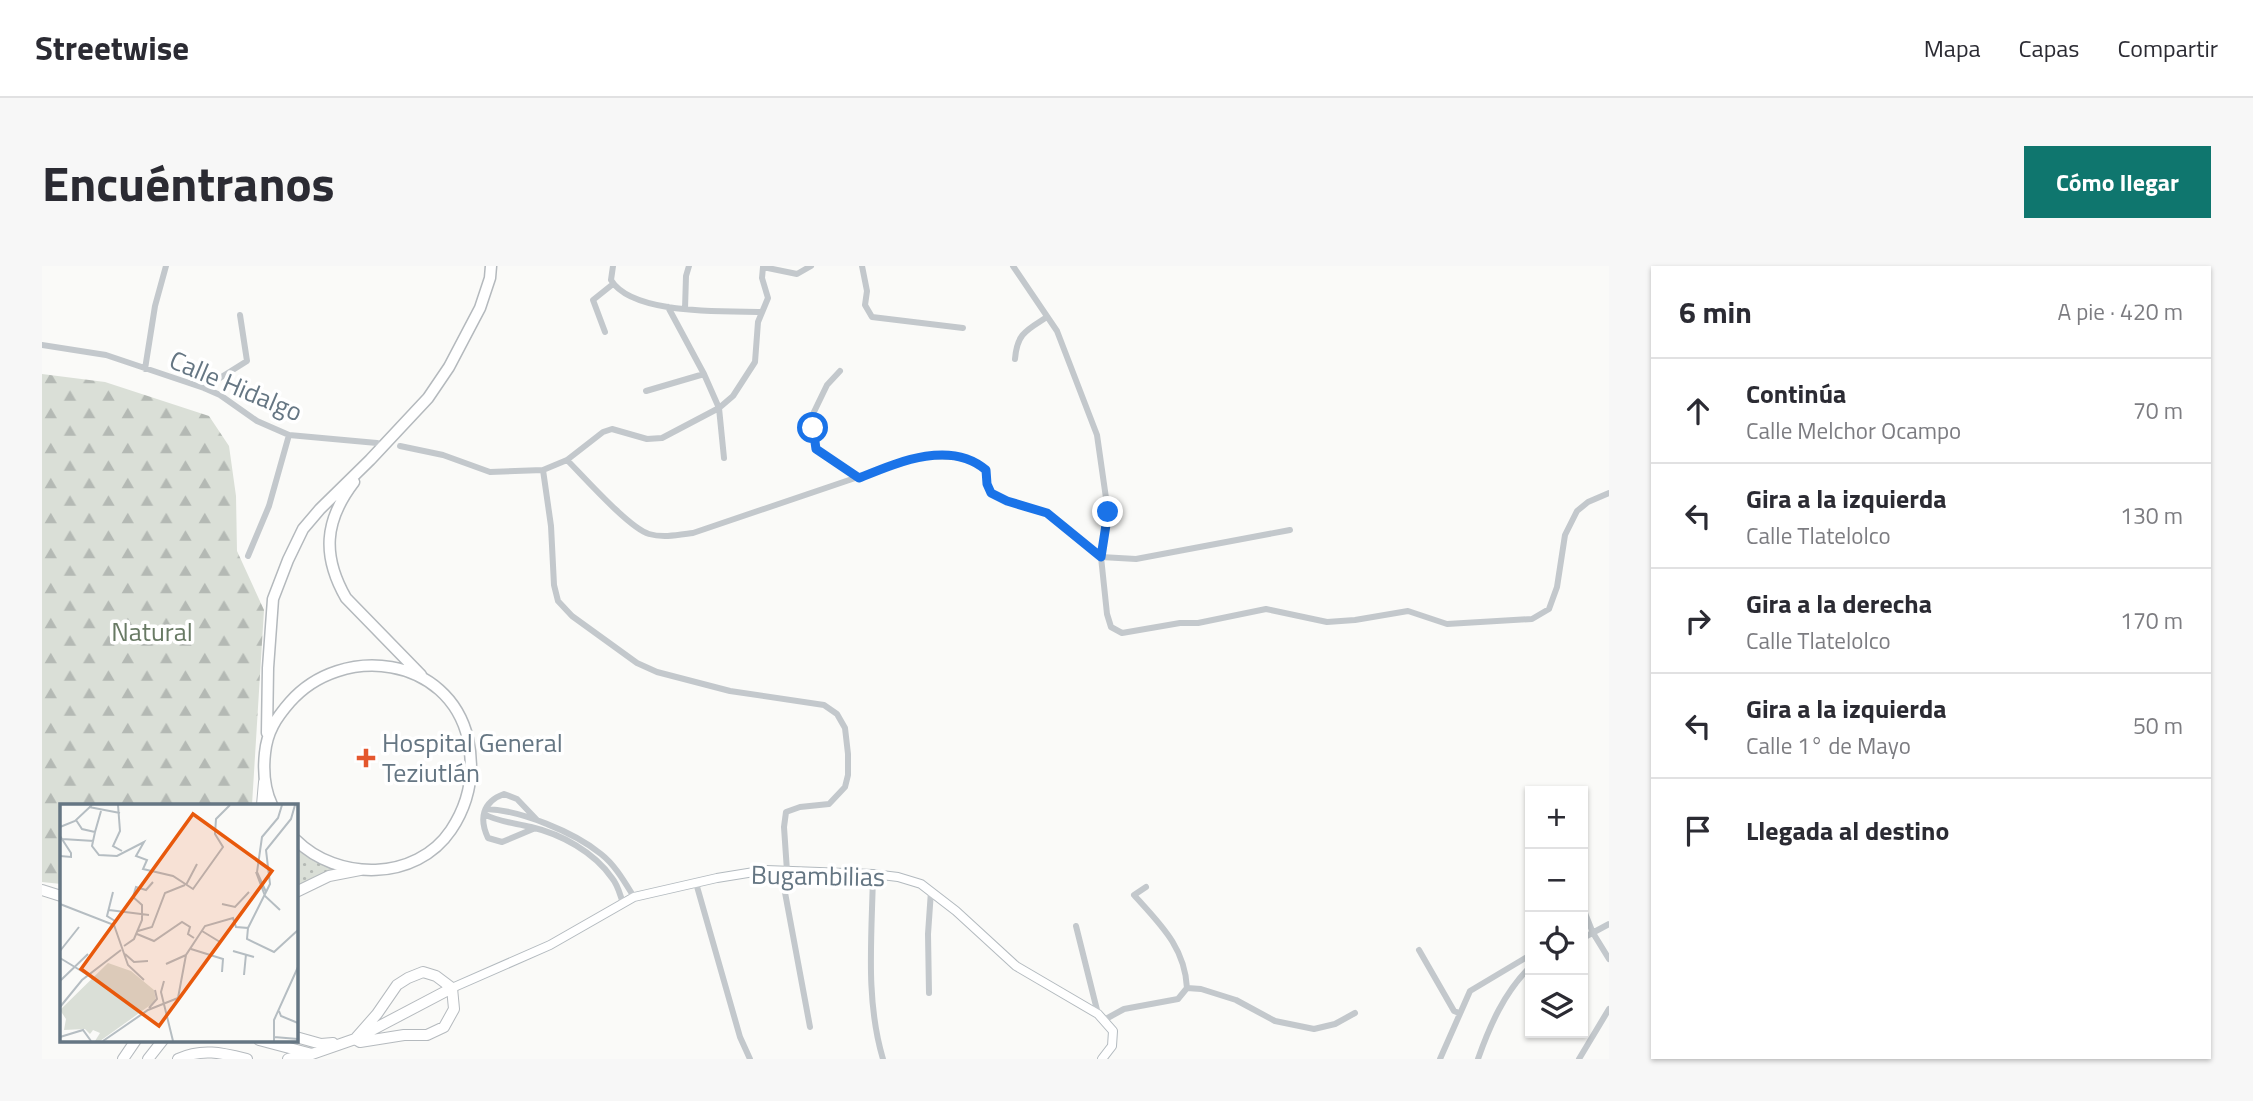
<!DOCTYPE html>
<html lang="es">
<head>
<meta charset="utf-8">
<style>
	:root { --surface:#fff; --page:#f7f7f7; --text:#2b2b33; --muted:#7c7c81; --line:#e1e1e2; --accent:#0f766e }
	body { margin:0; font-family:"Titillium Web",sans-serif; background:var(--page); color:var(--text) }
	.controls { position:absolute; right:21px; bottom:21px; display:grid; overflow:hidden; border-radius:0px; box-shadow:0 2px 5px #0004 }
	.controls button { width:63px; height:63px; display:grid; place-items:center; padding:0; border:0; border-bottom:2px solid var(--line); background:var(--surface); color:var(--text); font:35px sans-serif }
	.stop { position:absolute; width:21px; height:21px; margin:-16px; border:5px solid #1a73e8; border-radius:50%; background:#fff }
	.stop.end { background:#1a73e8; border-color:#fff; box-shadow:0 2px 7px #0008 }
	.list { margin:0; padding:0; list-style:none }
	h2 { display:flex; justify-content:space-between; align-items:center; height:91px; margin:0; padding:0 28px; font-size:30px }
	h2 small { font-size:23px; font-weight:400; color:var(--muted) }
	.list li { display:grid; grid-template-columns:46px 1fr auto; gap:21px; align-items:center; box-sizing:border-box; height:105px; padding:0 28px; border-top:2px solid var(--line) }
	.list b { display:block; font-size:26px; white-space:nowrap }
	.list p { margin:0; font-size:23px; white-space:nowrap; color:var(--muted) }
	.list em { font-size:23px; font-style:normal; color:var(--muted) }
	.icon { flex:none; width:38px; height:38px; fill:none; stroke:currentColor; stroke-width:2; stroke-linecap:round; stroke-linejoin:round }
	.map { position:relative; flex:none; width:1567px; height:793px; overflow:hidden; border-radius:0px }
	header { display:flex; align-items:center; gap:42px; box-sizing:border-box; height:98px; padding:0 35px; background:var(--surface); border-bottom:2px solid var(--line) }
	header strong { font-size:33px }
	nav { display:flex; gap:38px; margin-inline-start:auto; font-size:24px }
	.intro { display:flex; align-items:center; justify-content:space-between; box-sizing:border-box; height:168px; padding:0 42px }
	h1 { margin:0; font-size:49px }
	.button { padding:18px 32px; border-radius:0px; background:var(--accent); color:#fff; font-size:24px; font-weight:700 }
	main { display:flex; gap:42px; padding:0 42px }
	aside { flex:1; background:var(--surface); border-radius:0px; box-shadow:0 2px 5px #0004 }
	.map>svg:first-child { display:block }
	.grass { fill:url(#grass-dots) }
	.forest { fill:url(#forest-firs) }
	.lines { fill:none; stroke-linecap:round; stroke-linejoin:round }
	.secondary-casing { stroke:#b3babf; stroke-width:10 }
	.primary-casing { stroke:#b5babe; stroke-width:12 }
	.motorway-casing { stroke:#b4b9bd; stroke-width:13 }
	.minor { stroke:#c3c8cc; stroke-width:6 }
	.secondary { stroke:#fff; stroke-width:8 }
	.primary { stroke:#fff; stroke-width:10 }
	.motorway { stroke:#fff; stroke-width:10 }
	.route { stroke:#1a73e8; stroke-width:9 }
	.poi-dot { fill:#e4572e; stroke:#fff; stroke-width:2.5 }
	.labels { text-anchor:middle; stroke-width:7; stroke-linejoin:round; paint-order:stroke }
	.street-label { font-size:26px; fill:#657683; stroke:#fff }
	.park-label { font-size:26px; fill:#687a64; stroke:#fff }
	.poi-label { font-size:26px; fill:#657683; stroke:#fff; text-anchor:start }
	.inset-road { fill:none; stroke:#b5bdc2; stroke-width:2 }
	.view { fill:#e8590c; fill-opacity:0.15; stroke:#e8590c; stroke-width:3.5 }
	.inset-edge { fill:none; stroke:#657683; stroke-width:3.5 }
</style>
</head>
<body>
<header>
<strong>Streetwise</strong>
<nav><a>Mapa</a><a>Capas</a><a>Compartir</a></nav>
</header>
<div class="intro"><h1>Encuéntranos</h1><a class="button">Cómo llegar</a></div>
<main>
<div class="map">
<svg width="1567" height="793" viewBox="0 0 1567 793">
	<defs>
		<pattern id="grass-dots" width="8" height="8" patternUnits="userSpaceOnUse" patternTransform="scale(1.75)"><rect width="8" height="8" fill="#dadfd7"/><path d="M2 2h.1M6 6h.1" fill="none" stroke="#b4b9b4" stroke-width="1.8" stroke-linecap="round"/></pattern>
		<pattern id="forest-firs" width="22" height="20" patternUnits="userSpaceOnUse" patternTransform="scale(1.75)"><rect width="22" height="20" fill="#dadfd7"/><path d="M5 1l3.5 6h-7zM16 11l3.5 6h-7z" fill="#b4b9b4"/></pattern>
	</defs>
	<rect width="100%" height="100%" fill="#fafaf8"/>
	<!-- grass -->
	<path class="grass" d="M254,577L292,602L254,621Z"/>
	<!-- forest -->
	<path class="forest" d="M0,108L63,116L167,150L187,180L194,230L195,285L222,344L210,539H19V618L0,616Z"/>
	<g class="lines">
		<defs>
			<path id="secondary" d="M410,722L508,679L592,631L675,612L724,604L831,608L856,611L879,618L914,645L974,700L1056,748L1071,765L1070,780L1060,793"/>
			<path id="primary" d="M220,539L222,516
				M0,624L19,630
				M254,626L287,610L318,604
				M381,706L394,710L410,722L412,743L402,761L385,769H362L318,776L313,773L335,748L355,719L366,712Z
				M254,771L279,778L291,777
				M217,774L270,788L313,773L410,722
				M81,793L94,774
				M106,793L121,774
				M136,793C160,782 180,787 205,793
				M246,793L270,788"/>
			<path id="motorway" d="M312,216C282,255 280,290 304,332L379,409
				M225,467L226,402L231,333L246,294L261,263L278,243L328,194L386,132L407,101L438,42L448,12L449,0
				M230,539C222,522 221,505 223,487C225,466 234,452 248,436C300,377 407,390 426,473C433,506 427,537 409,564C374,616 295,615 254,574"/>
		</defs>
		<!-- secondary casing -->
		<use href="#secondary" class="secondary-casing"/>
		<!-- primary casing -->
		<use href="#primary" class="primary-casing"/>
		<!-- motorway casing -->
		<use href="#motorway" class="motorway-casing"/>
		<!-- minor -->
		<path class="minor" d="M571,0L569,14C590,49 682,45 719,46
			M820,0L825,25L823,39L830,51L921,62
			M971,0L1015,65L1055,169L1066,246L1059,291L1065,348L1069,361L1080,367L1138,357H1156L1224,343L1285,356L1313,354L1366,345L1405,358L1490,353L1507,343L1515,321L1523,269L1535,245L1546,236L1567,227
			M626,41L662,108L677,142L682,192
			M643,43L644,10L647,0
			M563,66L551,34L571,18
			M0,79L64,89L162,122L178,129L215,155L247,169L335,177
			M973,93C975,67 985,64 1005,51
			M103,103L113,40L124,0
			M798,105L785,119L770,150L774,183L816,211
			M162,122L205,95L198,49
			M604,125L662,108
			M358,180L401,189L448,206L501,204L525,194L561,166L570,163L605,173L620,172L677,142L691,130L713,96L716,56L726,32L720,12L721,1L755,8L769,0
			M525,194C542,211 587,262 607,268C621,272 636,269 651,267L875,191C899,190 925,188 944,204L945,218L949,227L965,235L1005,247L1059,291
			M501,204L509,260L512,319L516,335L530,350L595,397L615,406L688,425L782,439L795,448L803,462L806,488V509L803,521L787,538L758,541L744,546L742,561L745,605
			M206,290L227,240L247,169
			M1059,291L1094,293L1248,264
			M444,543C478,544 532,566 559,588C573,599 582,615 592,631
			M442,548C456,556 473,557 489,561C519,568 552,586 570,612C576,619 578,629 581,637
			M491,563L460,576L446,572C437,553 440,536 462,528L475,533L495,554
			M739,605L768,761
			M831,608C830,669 823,733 841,793
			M654,617L698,771L708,793
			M1104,621L1092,629C1118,658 1143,681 1145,722
			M1541,642L1551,667L1567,693
			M1034,660L1056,748
			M1541,672L1567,658
			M1377,684L1412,745L1417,747
			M1145,722L1159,723L1194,734L1233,755L1272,763L1293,758L1313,747
			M887,727L886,668L889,625
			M1062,754L1082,743L1136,733L1145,722
			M1398,793L1428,725L1485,691H1488
			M1436,793C1448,759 1462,727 1488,701
			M1537,793L1567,743"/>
		<!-- secondary -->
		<use href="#secondary" class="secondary"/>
		<!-- primary -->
		<use href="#primary" class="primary"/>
		<!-- motorway -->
		<use href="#motorway" class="motorway"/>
	</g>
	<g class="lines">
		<!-- route -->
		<path class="route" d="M771,162L774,183L817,212C854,197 908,173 944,204L945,218L949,227L965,235L1005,247L1059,291L1066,246"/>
	</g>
	<!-- markers -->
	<path class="poi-dot" d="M320.5 481.5h7v7h7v7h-7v7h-7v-7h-7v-7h7z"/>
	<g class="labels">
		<!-- street labels -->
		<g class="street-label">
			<text transform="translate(194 120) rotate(23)" y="9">Calle Hidalgo</text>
			<text transform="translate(776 610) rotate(1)" y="9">Bugambilias</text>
		</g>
		<!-- park labels -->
		<g class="park-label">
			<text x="110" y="375">Natural</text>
		</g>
		<!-- poi labels -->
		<g class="poi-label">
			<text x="340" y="486">Hospital General<tspan x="340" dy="30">Teziutlán</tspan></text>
		</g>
	</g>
	<!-- overview -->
	<g transform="translate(18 538)">
		<rect width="238" height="238" fill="#fafaf8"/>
		<path d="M48,159L71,167L94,186L96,197L40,237H35L40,229L33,226L30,230L25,225L4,226L6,215L0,206Z" fill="#dadfd7"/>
		<path class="inset-road" d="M58,1L60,27L53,42L62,47M29,3L60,9M16,16L22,25L35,28L32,42L39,51L57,52L84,38L76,52L87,56L83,65L113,72L133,85L163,43L155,30L156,15L170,1M0,23L15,17L32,1M35,28L41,7M0,32L11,49V53L0,52M2,35L34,37M196,68L205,92L220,106M126,81L137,60M53,88L47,112L55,117M206,88L197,68L202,33L218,14L222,1M0,100L54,121L68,161L84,176M162,100L175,103L189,88M49,106L89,111M188,124L210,80L206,46L231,15L235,1M78,127L92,123L105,89L125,81M142,127L160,138M77,130L94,137L122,118L130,123L128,130L134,134M64,142L74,135L82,116V101L73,93L76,83L86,86L93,78M131,145L163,155L162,168M0,147L19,123M173,147L194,153M65,150L74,158L88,157M0,154L28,171M106,160L126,151M184,171L186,150M0,177L28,150M104,177L101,188L113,237M0,203L22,176L61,146M89,204L97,195L95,186M219,207L221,212L238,219M0,233L23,226L31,237M214,233L238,235M43,237L88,206L118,194L126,151L145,122L173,114L176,123L188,124L187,135L214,148L238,126M214,237V216L238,163"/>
		<path class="view" d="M133,10L212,67L99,222L21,165Z"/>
		<rect width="238" height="238" class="inset-edge"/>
	</g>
</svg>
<div class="controls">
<button>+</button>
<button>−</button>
<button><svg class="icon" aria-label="locate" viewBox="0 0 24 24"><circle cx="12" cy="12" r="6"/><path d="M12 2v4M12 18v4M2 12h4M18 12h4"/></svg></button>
<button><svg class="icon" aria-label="layers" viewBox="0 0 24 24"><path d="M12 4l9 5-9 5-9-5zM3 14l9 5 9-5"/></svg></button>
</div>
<div class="stop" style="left:771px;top:162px"></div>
<div class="stop end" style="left:1066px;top:246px"></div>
</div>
<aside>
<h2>6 min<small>A pie · 420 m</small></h2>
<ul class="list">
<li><svg class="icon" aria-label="ahead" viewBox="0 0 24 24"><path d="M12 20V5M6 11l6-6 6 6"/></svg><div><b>Continúa</b><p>Calle Melchor Ocampo</p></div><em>70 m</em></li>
<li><svg class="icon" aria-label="left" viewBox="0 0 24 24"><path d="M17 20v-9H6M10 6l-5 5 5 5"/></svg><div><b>Gira a la izquierda</b><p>Calle Tlatelolco</p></div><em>130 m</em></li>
<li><svg class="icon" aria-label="right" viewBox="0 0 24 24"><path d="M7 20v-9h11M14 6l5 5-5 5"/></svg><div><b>Gira a la derecha</b><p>Calle Tlatelolco</p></div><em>170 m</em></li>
<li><svg class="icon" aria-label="left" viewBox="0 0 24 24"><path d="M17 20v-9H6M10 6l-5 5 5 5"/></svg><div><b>Gira a la izquierda</b><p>Calle 1° de Mayo</p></div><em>50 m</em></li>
<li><svg class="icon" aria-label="arrive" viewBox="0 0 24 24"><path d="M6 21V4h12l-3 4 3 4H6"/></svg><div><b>Llegada al destino</b></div></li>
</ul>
</aside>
</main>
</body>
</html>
